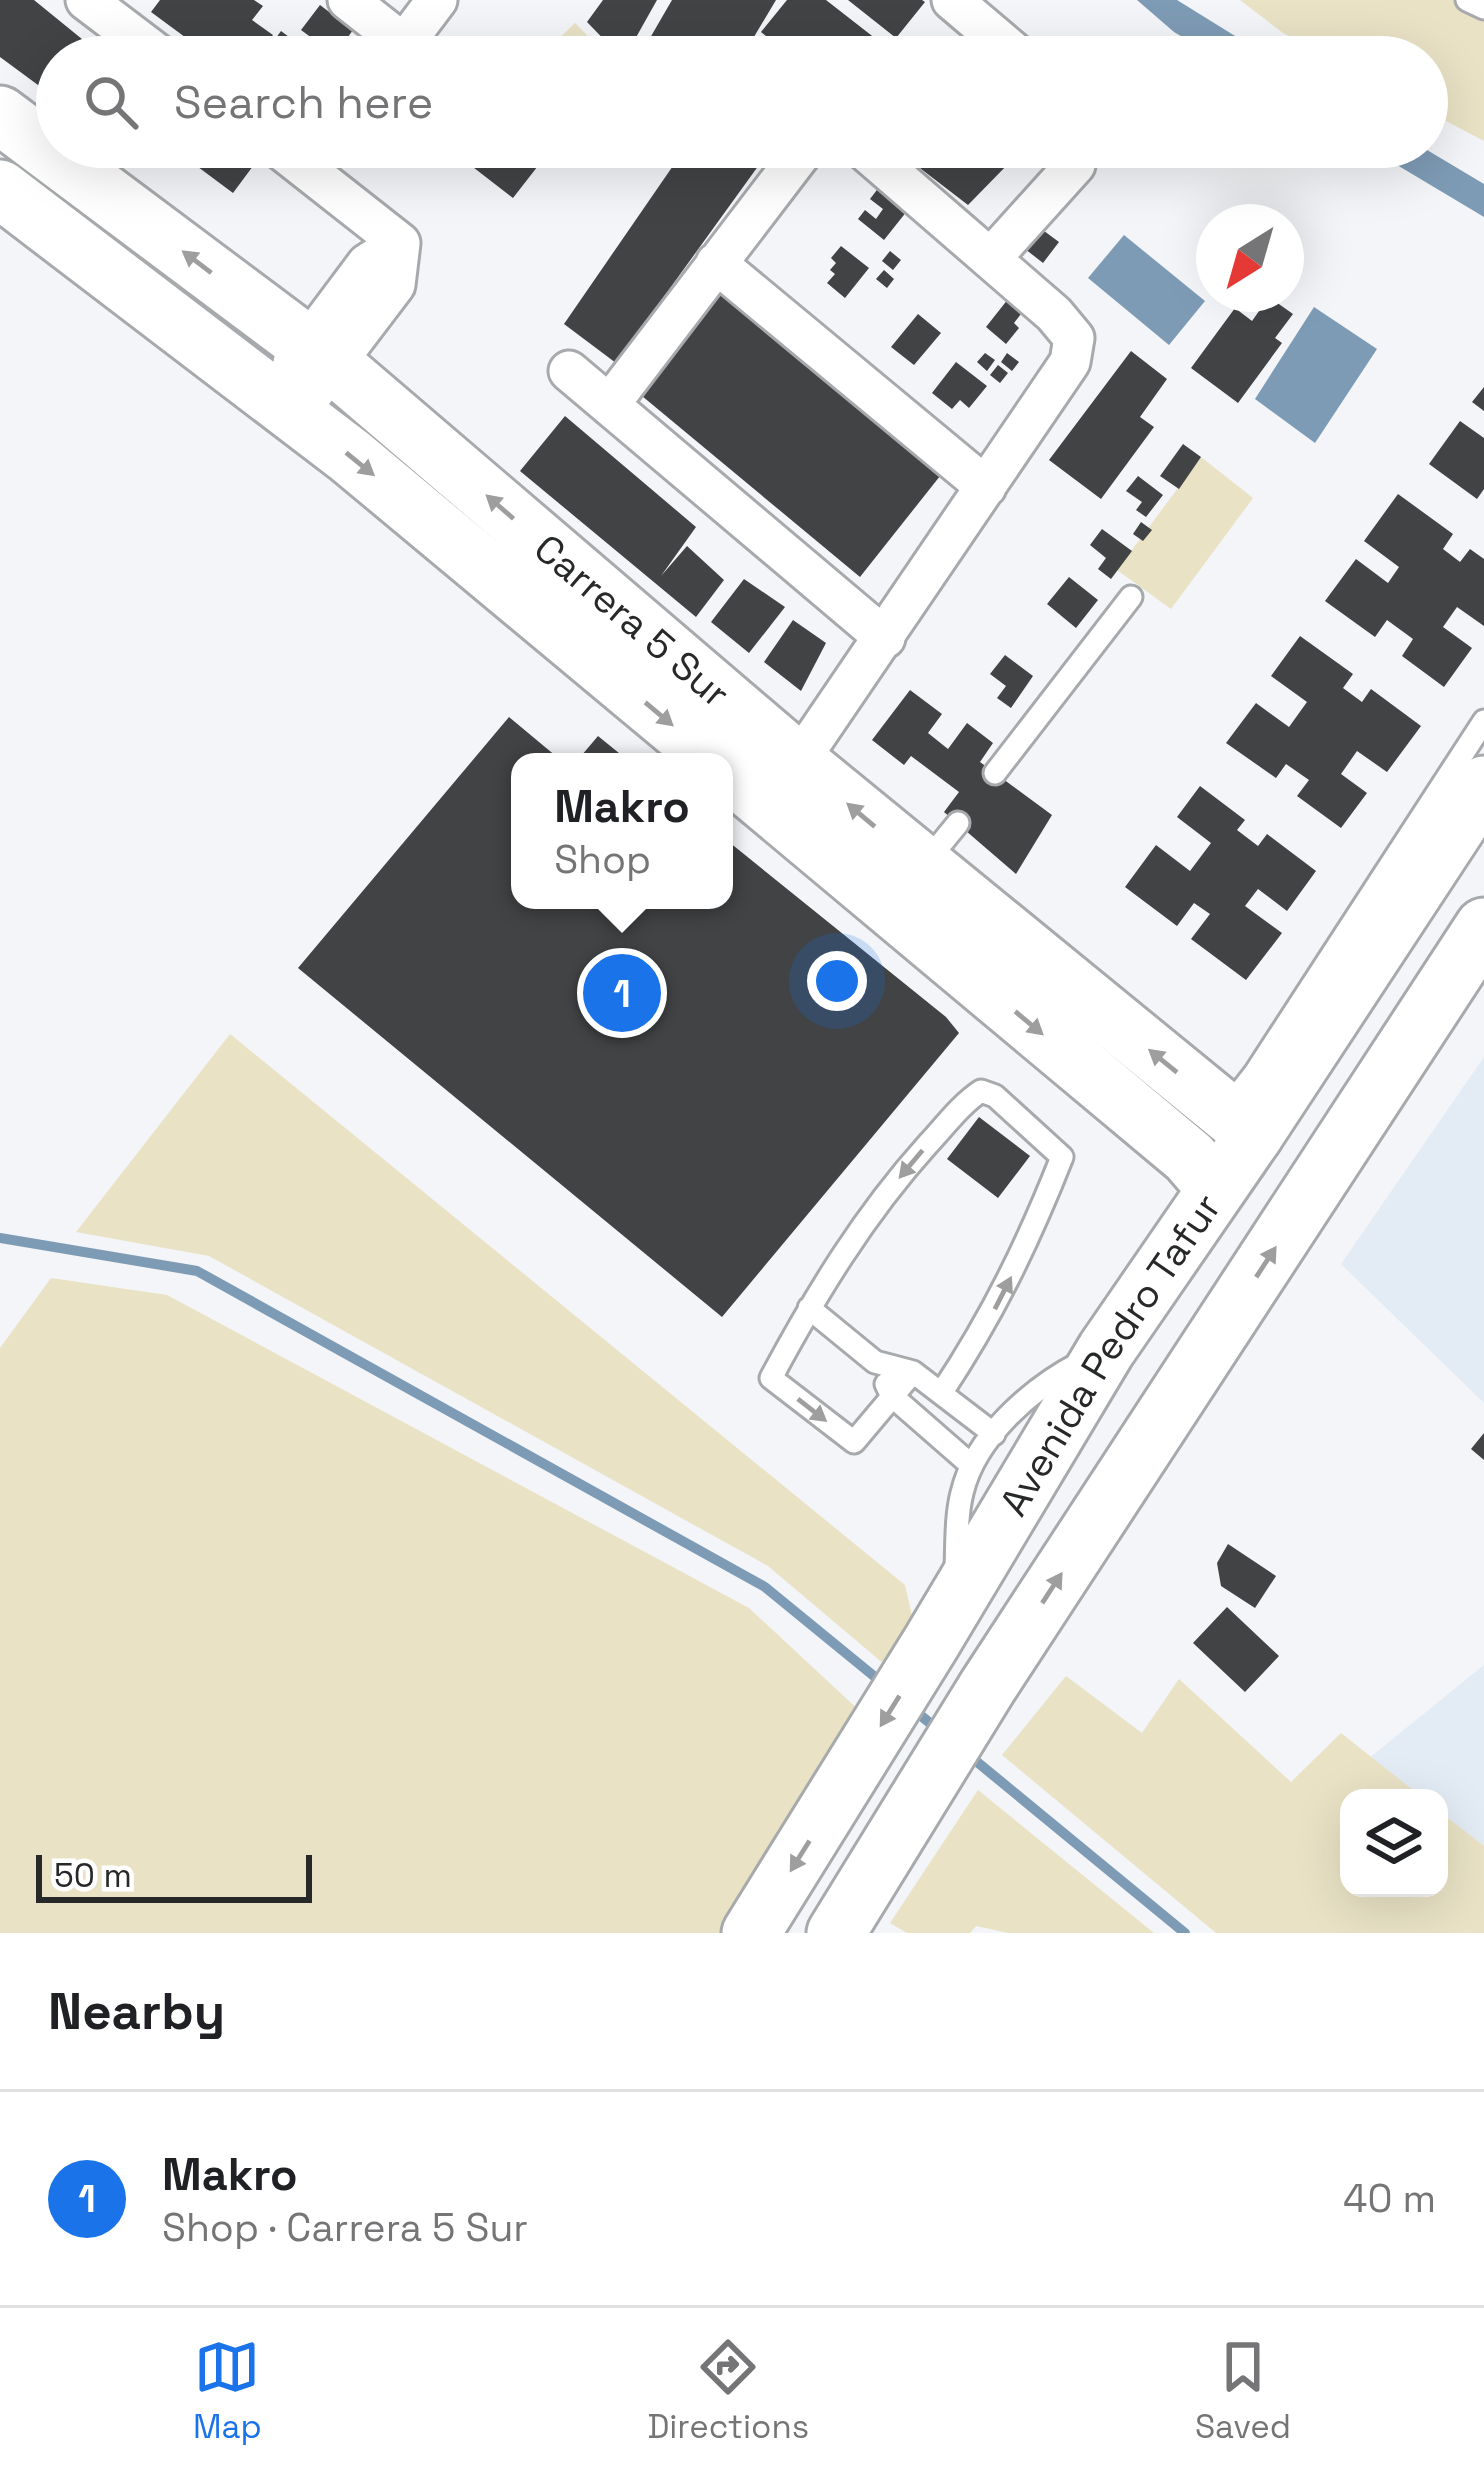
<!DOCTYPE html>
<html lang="en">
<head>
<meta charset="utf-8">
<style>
	:root { --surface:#fff; --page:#f2f2f2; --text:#202124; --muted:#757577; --line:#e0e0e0; --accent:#1a73e8 }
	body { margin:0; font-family:"Space Grotesk",sans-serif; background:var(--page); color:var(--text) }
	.controls { position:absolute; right:36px; bottom:36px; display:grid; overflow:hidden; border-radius:24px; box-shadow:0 12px 48px #0002 }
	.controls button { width:108px; height:108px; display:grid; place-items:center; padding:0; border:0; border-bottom:3px solid var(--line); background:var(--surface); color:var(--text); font:60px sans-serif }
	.compass { position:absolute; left:1196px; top:204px; width:108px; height:108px; border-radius:50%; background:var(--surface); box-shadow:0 12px 48px #0002; rotate:217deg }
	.scale { position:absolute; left:36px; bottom:30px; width:276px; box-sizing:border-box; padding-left:12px; border:6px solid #272829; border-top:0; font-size:33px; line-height:42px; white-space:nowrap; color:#272829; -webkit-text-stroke:9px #fff; paint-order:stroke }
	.you { position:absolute; left:837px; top:981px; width:42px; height:42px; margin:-30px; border:9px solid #fff; border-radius:50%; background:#1a73e8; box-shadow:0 0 0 18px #1a73e833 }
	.badge { display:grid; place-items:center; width:78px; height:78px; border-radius:50%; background:var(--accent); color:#fff; font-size:39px; font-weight:700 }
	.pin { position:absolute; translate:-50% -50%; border:6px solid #fff; box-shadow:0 3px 12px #0006 }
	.popup { position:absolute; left:511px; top:753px; width:222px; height:156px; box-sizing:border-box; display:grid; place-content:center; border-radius:24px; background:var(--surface); filter:drop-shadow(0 3px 9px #0005); font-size:39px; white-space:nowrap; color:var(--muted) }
	.popup b { font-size:45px; color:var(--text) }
	.popup::after { content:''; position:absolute; left:50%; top:100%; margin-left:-24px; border:24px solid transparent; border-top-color:var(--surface) }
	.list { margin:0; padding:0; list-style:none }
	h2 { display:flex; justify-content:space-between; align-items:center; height:156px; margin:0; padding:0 48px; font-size:51px }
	h2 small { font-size:39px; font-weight:400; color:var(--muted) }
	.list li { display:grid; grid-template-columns:78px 1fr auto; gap:36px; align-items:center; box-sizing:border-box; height:216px; padding:0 48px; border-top:3px solid var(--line) }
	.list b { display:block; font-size:45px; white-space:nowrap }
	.list p { margin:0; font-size:39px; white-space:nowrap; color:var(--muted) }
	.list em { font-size:39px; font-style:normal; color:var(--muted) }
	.icon { flex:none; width:66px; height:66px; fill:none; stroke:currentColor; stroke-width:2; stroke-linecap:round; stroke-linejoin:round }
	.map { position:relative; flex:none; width:1484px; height:1933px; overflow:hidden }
	.search { position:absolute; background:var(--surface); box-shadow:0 12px 48px #0002; left:36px; right:36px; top:36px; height:132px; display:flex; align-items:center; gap:30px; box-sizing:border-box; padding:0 42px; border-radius:66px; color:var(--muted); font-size:45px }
	.sheet { height:372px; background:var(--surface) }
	nav { display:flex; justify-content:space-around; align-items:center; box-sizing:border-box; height:168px; border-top:3px solid var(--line); background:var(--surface); font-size:33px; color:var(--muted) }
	nav a { display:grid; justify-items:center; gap:6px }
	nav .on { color:var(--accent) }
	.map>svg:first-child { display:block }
	.built { fill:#e3ebf4; fill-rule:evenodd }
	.green { fill:#e9e2c5 }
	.water { fill:#7e9bb5 }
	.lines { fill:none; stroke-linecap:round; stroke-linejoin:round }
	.stream { stroke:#7e9bb5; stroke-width:10 }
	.building { fill:#414345 }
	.lane-casing { stroke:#a7aaac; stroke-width:27 }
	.street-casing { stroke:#a7aaac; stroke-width:45 }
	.secondary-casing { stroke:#a7aaac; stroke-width:63 }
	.lane { stroke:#fff; stroke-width:21 }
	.street { stroke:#fff; stroke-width:39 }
	.secondary { stroke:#fff; stroke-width:57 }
	.oneway { fill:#9e9e9f }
	.labels { text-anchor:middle; stroke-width:12; stroke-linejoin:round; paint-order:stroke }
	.street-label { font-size:39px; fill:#272829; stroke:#fff }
</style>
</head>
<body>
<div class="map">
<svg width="1484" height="1933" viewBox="0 0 1484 1933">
	<rect width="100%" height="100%" fill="#f3f5f8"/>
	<!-- built -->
	<path class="built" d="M1484,1057V1403L1341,1264Z
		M1484,1665V1933L1189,1904ZM1349,1798H1439V1888H1349Z"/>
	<!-- green -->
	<path class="green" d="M1240,0H1484V141L1427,111V57H1327L1283,33Z
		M575,23L608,57H540Z
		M1201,457L1253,498L1171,609L1117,570Z
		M230,1034L905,1585L913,1620L884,1664L768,1566L209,1256L76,1232Z
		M51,1278L167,1295L749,1608L863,1714L721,1933H0V1348Z
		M1066,1676L1142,1733L1179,1679L1291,1782L1341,1733L1423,1798H1349V1888H1439V1811L1484,1846V1933H1216L1002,1755Z
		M978,1790L1154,1933H1008L976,1926L970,1933H907L890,1923Z"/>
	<!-- water -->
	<path class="water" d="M1137,0H1177L1269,57H1216L1174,32Z
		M1367,147H1422L1484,184V217Z
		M1124,235L1205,301L1169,345L1088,278Z
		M1314,307L1377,349L1315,443L1255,399Z"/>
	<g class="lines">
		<!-- stream -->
		<path class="stream" d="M0,1238L197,1271L765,1587L886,1686
			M909,1706L941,1732
			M965,1752L1185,1933"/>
	</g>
	<!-- building -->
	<path class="building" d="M0,0H34L104,57H57V99L0,57Z
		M160,0H254L263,6L252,20L273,35L257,57H200L189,49L193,43L151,12Z
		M603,0H657L625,57H621L587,22Z
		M672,0H776L742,57H639Z
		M787,0H826L885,46L875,57H791L761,32Z
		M848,0H922L925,2L896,38Z
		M320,5L353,30L335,55L301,30Z
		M281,31L316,57H262Z
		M930,41L957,57H922Z
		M201,147H261L265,150L233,193L190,161Z
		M447,147H543L548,153L513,198Z
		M686,147H772L616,363L564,324Z
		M933,147H1012L1006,157L1012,160L968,205L916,165Z
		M886,178L915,201L884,240L858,219L865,210L876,219L883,209L870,199Z
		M1036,225L1059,242L1043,263L1020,245Z
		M841,246L869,268L845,298L827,283L835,274L830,270L836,263L831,258Z
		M890,251L901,260L893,270L882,261Z
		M884,270L894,279L887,288L876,279Z
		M719,289L944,471L860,577L636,391Z
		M1012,294L1027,306L1014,323L1019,328L1006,344L986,327Z
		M1269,297L1293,314L1275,338L1282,343L1238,403L1191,368L1235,308L1252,321Z
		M918,314L941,333L914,365L891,347Z
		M1131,351L1167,379L1140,417L1154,427L1101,499L1049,460Z
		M985,353L995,360L987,371L977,362Z
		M1007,353L1019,362L1012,371L1001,362Z
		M956,362L987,386L969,408L960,400L952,409L932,393Z
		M998,365L1008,373L1000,383L990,375Z
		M1484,387V411L1472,402Z
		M565,416L696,527L661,576L687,546L724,580L696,617L520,471Z
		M1460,421L1484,438V489L1477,499L1429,464Z
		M1183,444L1201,457L1179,489L1160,476Z
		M1138,476L1163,495L1146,517L1136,510L1142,502L1126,491Z
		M1398,494L1453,534L1443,549L1460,562L1470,549L1484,559V626L1457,607L1443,627L1472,648L1444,687L1402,656L1413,639L1387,620L1375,637L1325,601L1356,559L1388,583L1399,567L1364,541Z
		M1141,522L1152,530L1143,541L1133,534Z
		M1102,529L1132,551L1111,579L1098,569L1106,558L1090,545Z
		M1069,577L1098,600L1076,628L1047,604Z
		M744,579L785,607L749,653L711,622Z
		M793,620L826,643L801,691L764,662Z
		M1300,636L1353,674L1343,688L1362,702L1371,689L1421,726L1387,772L1357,751L1341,774L1367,793L1341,828L1297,796L1309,780L1286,764L1276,778L1226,743L1256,703L1289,727L1307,702L1271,676Z
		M1005,655L1033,676L1011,708L997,698L1006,686L990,674Z
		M910,690L942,714L928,733L948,749L967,723L993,743L980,762L1052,815L1016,874L944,812L959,792L911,756L904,765L872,740Z
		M509,717L563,762H520V900H724V838L946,1017L959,1033L722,1317L298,968Z
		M598,736L630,762H576Z
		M1200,786L1245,820L1237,830L1258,846L1267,834L1316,871L1287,911L1258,889L1245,906L1282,933L1246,980L1191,939L1210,914L1194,903L1177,926L1125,887L1156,845L1190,871L1211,843L1177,817Z
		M979,1117L1030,1156L998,1198L947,1159Z
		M1484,1433V1460L1471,1449Z
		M1228,1544L1276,1576L1255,1608L1221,1586L1217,1563Z
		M1227,1607L1279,1656L1245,1692L1193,1643Z"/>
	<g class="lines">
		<defs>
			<path id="lane" d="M1467,0L1484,8
				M995,773L1131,597
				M927,861L958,823
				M1226,1110L1255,1073L1484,721
				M809,1308L875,1362L913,1372L994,1434
				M913,1372L854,1442L771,1378C816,1294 864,1215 928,1144C945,1126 960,1105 981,1091L995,1096L1062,1157C1028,1243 993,1315 942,1392
				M886,1384L892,1396L971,1465
				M956,1568C957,1544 956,1516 962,1493C975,1437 1032,1388 1080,1363"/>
			<path id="street" d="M86,0L161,57
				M348,0L404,44
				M952,0L1019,57
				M394,57L437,0
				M278,147L400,243
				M991,258L1075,165L1073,147
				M716,263L986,487
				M293,363L367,264L400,243
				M569,371L885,638
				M609,405L806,147
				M297,414L395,285L400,243
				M798,762L1070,362L1074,338L1054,314L861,147"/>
			<g id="secondary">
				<path id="s1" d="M0,115L334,365L798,762L1254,1135"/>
				<path d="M0,189L350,456L717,762"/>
				<path d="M724,768L1189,1157L1215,1187"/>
				<path id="s2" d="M751,1933L931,1643L1106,1350L1254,1135L1484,785"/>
				<path d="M836,1933L988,1686L1484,927"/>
			</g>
		</defs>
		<!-- lane casing -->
		<use href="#lane" class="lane-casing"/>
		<!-- street casing -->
		<use href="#street" class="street-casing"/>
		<!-- secondary casing -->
		<use href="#secondary" class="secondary-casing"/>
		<!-- lane -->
		<use href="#lane" class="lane"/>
		<!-- street -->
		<use href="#street" class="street"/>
		<!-- secondary -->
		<use href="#secondary" class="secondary"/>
	</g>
	<!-- one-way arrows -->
	<defs><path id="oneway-solid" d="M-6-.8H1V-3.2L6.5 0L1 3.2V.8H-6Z" transform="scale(3)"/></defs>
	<g class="oneway">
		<use href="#oneway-solid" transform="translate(197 262) rotate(-143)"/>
		<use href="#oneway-solid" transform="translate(360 464) rotate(39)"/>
		<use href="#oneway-solid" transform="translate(500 507) rotate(-139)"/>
		<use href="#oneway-solid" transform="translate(659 714) rotate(40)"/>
		<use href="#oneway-solid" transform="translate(861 815) rotate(-140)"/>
		<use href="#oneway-solid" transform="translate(1029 1023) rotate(40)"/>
		<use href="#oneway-solid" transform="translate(1163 1061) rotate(-141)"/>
		<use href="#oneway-solid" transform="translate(911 1164) rotate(130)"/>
		<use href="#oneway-solid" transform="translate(1266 1262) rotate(-57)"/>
		<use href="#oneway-solid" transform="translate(1003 1293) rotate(-63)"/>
		<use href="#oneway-solid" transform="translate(812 1410) rotate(38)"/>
		<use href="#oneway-solid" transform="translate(1052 1588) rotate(-57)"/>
		<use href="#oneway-solid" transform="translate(890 1711) rotate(122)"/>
		<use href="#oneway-solid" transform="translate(800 1856) rotate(122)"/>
	</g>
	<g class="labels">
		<!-- street labels -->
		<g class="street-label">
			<text dy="14" stroke="none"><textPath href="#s1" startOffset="810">Carrera 5 Sur</textPath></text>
			<text dy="14" stroke="none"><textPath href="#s2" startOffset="681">Avenida Pedro Tafur</textPath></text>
		</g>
	</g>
</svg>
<div class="controls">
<button><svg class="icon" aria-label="layers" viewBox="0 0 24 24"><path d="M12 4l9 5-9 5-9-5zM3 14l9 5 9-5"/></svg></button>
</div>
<svg class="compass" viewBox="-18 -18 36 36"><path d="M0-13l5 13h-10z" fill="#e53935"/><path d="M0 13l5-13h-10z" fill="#757577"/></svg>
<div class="scale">50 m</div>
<div class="you"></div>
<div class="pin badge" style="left:622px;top:993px">1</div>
<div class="popup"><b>Makro</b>Shop</div>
<div class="search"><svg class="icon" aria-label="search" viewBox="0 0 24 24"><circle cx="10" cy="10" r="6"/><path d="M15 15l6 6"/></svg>Search here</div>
</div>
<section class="sheet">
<h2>Nearby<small></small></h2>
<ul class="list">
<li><span class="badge">1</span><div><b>Makro</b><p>Shop · Carrera 5 Sur</p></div><em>40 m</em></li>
</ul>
</section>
<nav>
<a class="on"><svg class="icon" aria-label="map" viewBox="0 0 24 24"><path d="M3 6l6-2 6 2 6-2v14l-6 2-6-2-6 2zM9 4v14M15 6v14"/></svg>Map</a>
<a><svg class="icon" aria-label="directions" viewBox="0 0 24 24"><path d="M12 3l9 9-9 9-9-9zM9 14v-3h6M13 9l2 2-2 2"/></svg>Directions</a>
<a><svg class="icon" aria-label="saved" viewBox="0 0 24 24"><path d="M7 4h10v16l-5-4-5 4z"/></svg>Saved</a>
</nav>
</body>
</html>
